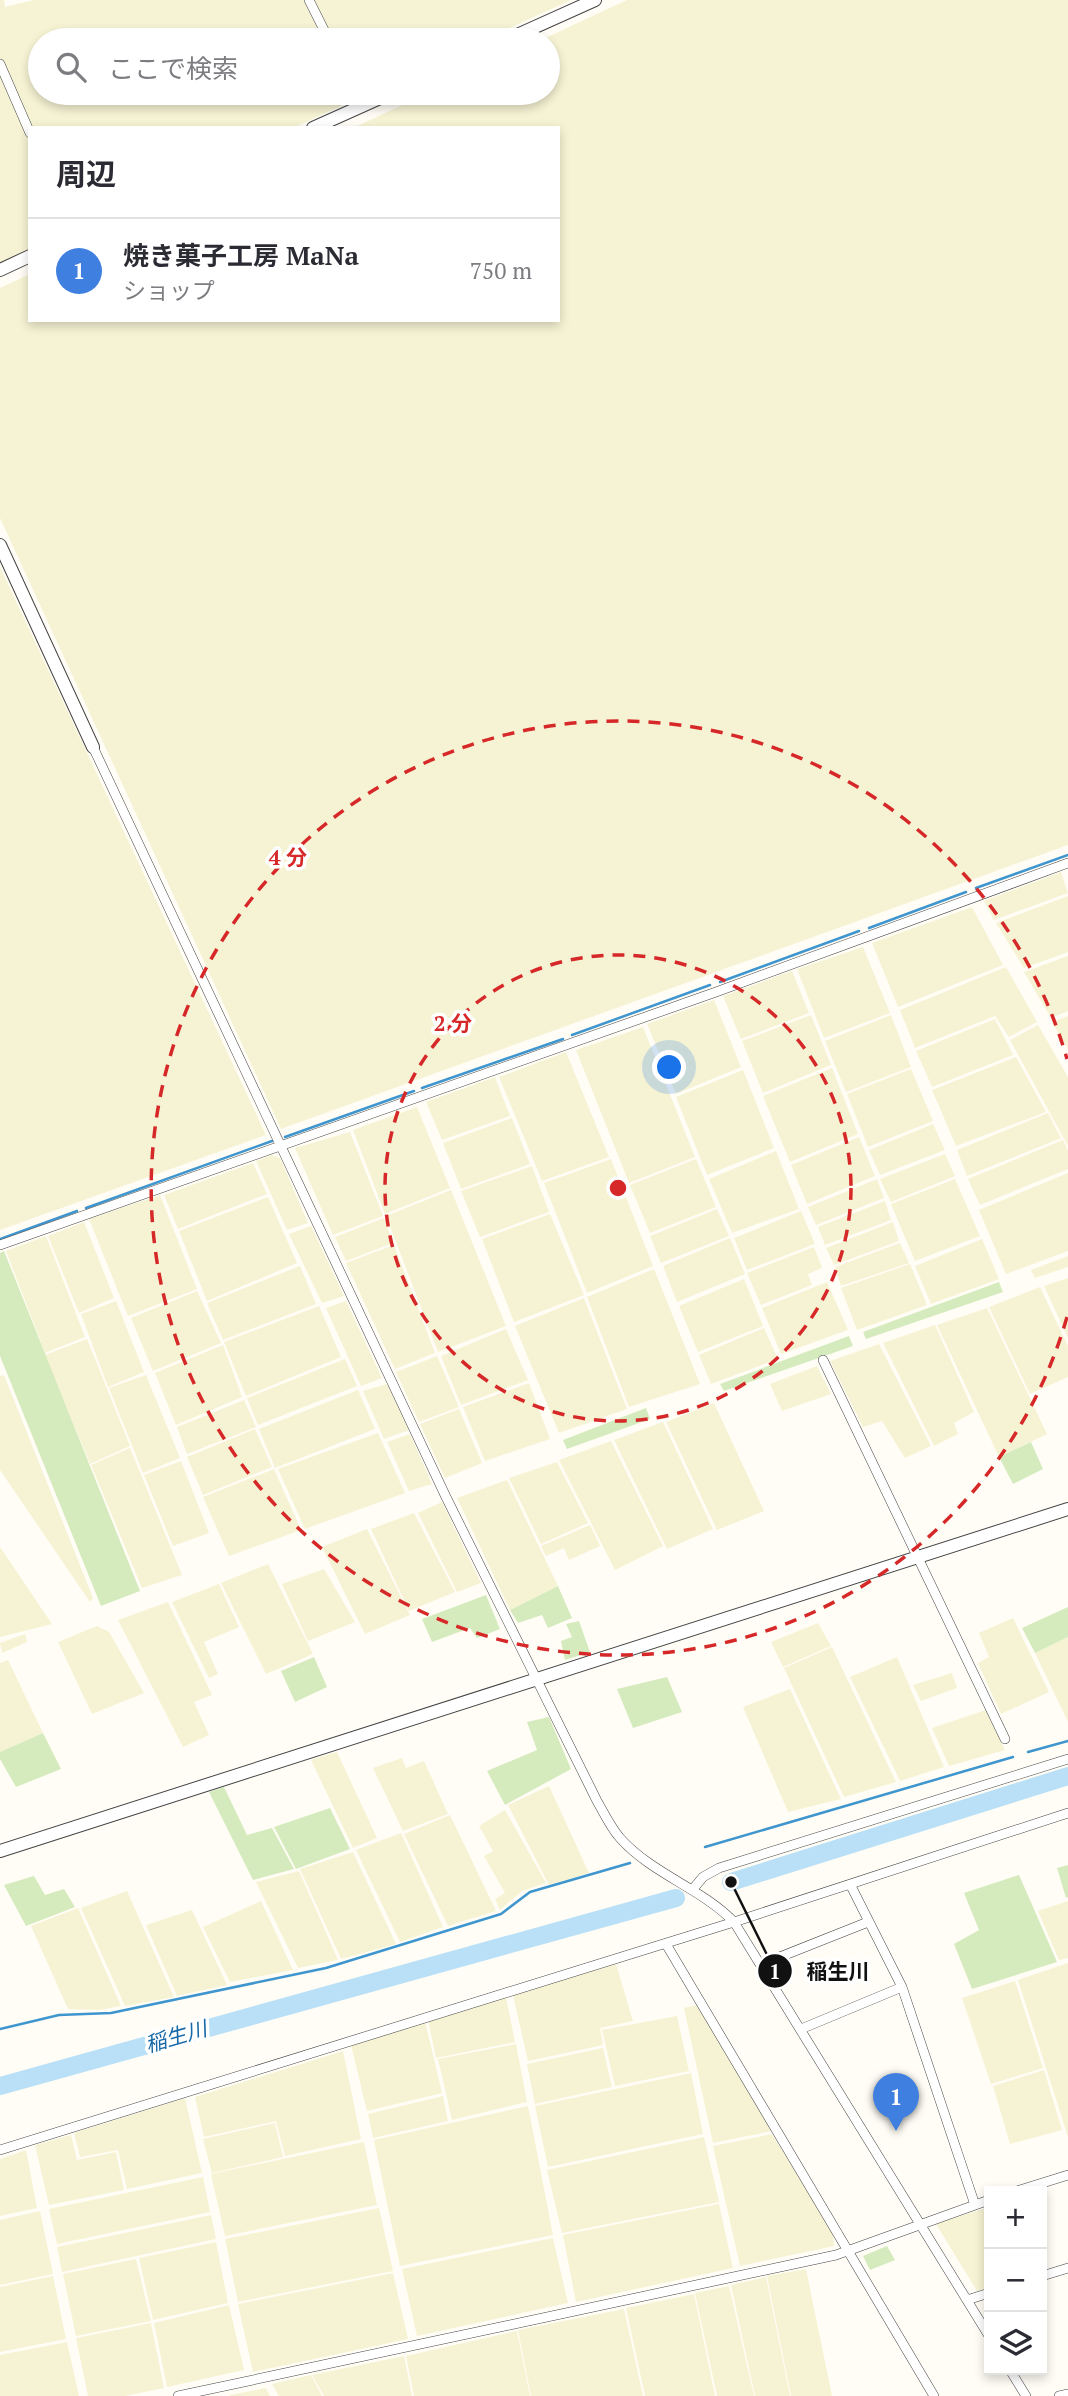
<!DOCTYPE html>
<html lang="ja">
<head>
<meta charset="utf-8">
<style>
	:root { --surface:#fff; --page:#f7f7f7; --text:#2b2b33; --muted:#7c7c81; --line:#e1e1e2; --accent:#c4262e }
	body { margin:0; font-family:"PT Serif","Noto Sans JP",serif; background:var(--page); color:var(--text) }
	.controls { position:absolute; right:21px; bottom:21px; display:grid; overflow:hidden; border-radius:0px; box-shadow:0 4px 10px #0003 }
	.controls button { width:63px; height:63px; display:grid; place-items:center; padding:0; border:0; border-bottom:2px solid var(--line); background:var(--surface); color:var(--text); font:35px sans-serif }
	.you { position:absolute; left:670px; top:1068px; width:24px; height:24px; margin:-18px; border:5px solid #fff; border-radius:50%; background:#1a73e8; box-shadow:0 0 0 10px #1a73e833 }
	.badge { display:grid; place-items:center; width:46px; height:46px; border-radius:50%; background:var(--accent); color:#fff; font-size:23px; font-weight:700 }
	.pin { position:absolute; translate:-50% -58px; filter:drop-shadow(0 2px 4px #0008) }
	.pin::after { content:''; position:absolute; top:37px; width:24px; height:21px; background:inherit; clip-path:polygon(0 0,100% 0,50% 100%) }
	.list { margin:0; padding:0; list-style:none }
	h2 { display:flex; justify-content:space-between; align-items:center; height:91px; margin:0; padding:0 28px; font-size:30px }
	h2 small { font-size:23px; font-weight:400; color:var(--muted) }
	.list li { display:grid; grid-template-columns:46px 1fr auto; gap:21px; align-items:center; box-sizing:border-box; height:105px; padding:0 28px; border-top:2px solid var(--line) }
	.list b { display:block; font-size:26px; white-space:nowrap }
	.list p { margin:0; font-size:23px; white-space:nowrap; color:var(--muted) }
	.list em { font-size:23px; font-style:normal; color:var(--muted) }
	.icon { flex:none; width:38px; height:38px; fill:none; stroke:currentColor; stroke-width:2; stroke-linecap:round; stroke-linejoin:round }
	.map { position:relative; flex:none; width:1068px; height:2396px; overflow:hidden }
	.search { position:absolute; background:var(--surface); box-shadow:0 4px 10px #0003; left:28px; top:28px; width:532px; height:77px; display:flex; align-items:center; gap:18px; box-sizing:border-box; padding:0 24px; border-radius:38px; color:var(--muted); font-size:26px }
	.panel { position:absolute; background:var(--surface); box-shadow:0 4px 10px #0003; left:28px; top:126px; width:532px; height:196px; border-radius:0px }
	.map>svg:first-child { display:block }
	.farmland { fill:#f6f3d4 }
	.green { fill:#d5ebbd }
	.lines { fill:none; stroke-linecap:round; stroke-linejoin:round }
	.stream { stroke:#3f96cf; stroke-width:2.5 }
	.river { stroke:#b9e0f7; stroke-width:18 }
	.minor-casing { stroke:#444; stroke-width:10 }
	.tertiary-casing { stroke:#444; stroke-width:14 }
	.minor { stroke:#fff; stroke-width:9 }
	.tertiary { stroke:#fff; stroke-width:12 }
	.ring { fill:none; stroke:#d62828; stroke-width:3.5; stroke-dasharray:12 9 }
	.labels { text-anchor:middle; stroke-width:7; stroke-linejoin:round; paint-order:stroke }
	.water-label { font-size:21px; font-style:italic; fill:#1768a6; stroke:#fff }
	.centre { fill:#d62828; stroke:#fff; stroke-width:3.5 }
	.ring-label { font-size:21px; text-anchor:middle; font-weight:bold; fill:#d62828; stroke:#fff; stroke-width:7; stroke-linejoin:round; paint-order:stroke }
	.leader { fill:none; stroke:#111; stroke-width:2.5 }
	.callout-dot { fill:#111; stroke:#fff; stroke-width:2.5 }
	.mark-label { font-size:21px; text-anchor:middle; font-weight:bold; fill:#fff }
	.callout-label { font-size:21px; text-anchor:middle; font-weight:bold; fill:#111; stroke:#fff; stroke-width:7; stroke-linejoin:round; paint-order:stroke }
</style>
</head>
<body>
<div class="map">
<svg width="1068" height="2396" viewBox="0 0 1068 2396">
	<rect width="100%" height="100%" fill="#fffdf5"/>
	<!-- farmland -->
	<path class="farmland" d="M0,0H4L5,7L34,0H571L483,40H40V93H369L293,128H30V250L0,264Z
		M627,0H1068V845L281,1129L0,518V288L30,274V320H558V128H353L428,93H548V40H541Z
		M0,567L266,1135L0,1230Z
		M1061,872L1068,893L994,920L984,901Z
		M1068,896V952L1024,968L996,923Z
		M972,907L1003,965L898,1007L872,943Z
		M863,947L890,1013L824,1038L797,969Z
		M1068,956V1011L1051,1018L1024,972Z
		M1006,967L1037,1022L1009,1037L995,1016L915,1048L900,1010Z
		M792,971L809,1013L741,1039L723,996Z
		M714,1000L741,1067L676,1094L647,1024Z
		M811,1015L831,1065L763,1093L742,1041Z
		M891,1015L911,1067L846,1092L825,1041Z
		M1068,1016V1049L1052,1022Z
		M995,1019L1013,1055L932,1087L916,1051Z
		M1038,1025L1068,1077V1146L1010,1040Z
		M643,1027L695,1157L629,1183L576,1050Z
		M566,1052L609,1157L542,1181L499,1077Z
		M1016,1057L1046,1112L956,1146L932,1090Z
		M832,1068L858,1134L790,1162L763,1096Z
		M911,1069L933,1121L868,1147L847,1094Z
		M743,1070L774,1148L707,1175L676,1097Z
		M495,1077L510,1116L442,1140L426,1102Z
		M417,1107L450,1188L385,1214L353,1130Z
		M1048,1113L1061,1138L967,1176L957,1150Z
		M512,1118L530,1164L461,1189L443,1143Z
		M933,1124L945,1150L880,1175L869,1150Z
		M350,1132L383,1216L333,1235L295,1148Z
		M859,1137L875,1176L807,1204L791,1165Z
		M1063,1140L1068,1150V1169L980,1205L968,1179Z
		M776,1151L799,1209L732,1233L709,1179Z
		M945,1154L955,1176L891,1202L880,1179Z
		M272,1155L280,1158L308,1223L287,1230L256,1161Z
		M611,1159L653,1266L587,1293L544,1183Z
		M696,1159L716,1207L650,1233L630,1185Z
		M253,1163L267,1194L178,1229L164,1195Z
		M532,1166L549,1212L480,1237L461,1191Z
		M1068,1173V1251L1006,1274L979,1210Z
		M877,1179L884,1198L816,1225L808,1207Z
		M955,1179L980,1236L915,1261L891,1204Z
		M451,1190L506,1326L438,1352L386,1216Z
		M160,1195L197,1289L128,1316L89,1219Z
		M268,1197L297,1263L207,1301L179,1231Z
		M885,1201L891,1220L825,1245L818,1227Z
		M717,1209L729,1236L661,1263L650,1236Z
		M801,1211L815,1244L747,1270L734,1238Z
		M550,1214L584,1295L514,1322L482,1239Z
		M384,1218L393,1243L346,1261L335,1237Z
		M84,1222L114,1298L79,1313L48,1236Z
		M893,1222L899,1241L834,1265L826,1248Z
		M311,1226L344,1296L322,1303L289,1234Z
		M46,1236L85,1337L45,1353L6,1251Z
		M730,1238L745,1274L677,1302L663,1266Z
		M982,1239L999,1279L931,1304L915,1266Z
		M900,1243L909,1263L841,1286L835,1267Z
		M394,1245L435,1353L395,1369L346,1263Z
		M814,1247L822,1268L808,1274L812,1285L761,1305L747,1273Z
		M1068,1256V1267L1035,1278L1031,1270Z
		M910,1264L927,1305L857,1330L841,1288Z
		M300,1266L316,1304L223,1340L207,1303Z
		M654,1269L700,1384L629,1407L587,1297Z
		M1068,1278V1338L1044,1286Z
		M744,1279L763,1326L698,1352L679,1306Z
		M827,1282L848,1330L781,1354L762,1308Z
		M1040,1287L1068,1346V1377L1030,1394L989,1307Z
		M197,1291L221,1343L153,1371L131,1318Z
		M584,1298L627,1409L559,1433L515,1326Z
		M116,1301L144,1372L108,1387L81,1314Z
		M346,1301L382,1378L361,1386L326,1308Z
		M319,1306L341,1357L246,1396L224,1342Z
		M987,1308L1047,1434L999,1457L937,1325Z
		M935,1325L974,1412L954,1423L958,1434L934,1446L883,1343Z
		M764,1328L778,1359L711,1384L699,1355Z
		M506,1329L528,1380L461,1405L441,1356Z
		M87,1339L130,1446L90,1464L45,1355Z
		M879,1344L931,1446L905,1458L882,1421L863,1427L830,1361Z
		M223,1345L242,1397L176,1425L155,1373Z
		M437,1356L459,1407L419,1422L396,1372Z
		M345,1359L357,1386L258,1425L247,1398Z
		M817,1366L831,1394L782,1411L770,1384Z
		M4,1375L93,1598L90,1602L0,1470V1376Z
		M146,1375L180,1458L143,1473L109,1388Z
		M529,1383L550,1439L485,1461L463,1407Z
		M387,1384L409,1430L384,1439L363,1391Z
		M358,1390L375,1429L275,1468L259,1429Z
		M244,1400L256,1427L187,1454L177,1427Z
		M714,1403L764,1511L717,1530L666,1422Z
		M459,1409L482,1463L445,1478L420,1424Z
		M663,1422L713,1529L667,1549L614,1440Z
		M255,1429L272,1467L203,1495L187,1457Z
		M378,1433L405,1493L305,1529L278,1469Z
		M410,1434L432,1484L409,1491L387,1442Z
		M611,1441L663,1546L615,1570L559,1460Z
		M130,1448L182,1575L142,1588L91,1465Z
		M181,1461L209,1533L173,1546L144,1475Z
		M557,1462L588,1523L541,1544L509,1478Z
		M274,1469L301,1530L229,1556L203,1497Z
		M507,1480L558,1586L510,1610L457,1498Z
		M442,1502L481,1583L457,1592L418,1513Z
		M414,1513L455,1592L409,1611L371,1529Z
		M590,1525L600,1546L569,1560L564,1548L546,1556L541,1546Z
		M367,1529L410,1615L365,1634L322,1547Z
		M0,1547L52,1624L0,1637Z
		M268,1564L313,1654L266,1674L221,1583Z
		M324,1569L355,1622L308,1641L282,1584Z
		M219,1584L239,1627L204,1642L218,1674L209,1678L172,1602Z
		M168,1602L212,1695L194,1702L209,1735L183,1747L118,1620Z
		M1013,1618L1049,1692L1001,1714L978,1663L989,1657L979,1633Z
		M818,1623L831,1646L783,1667L771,1642Z
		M97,1626L109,1632L144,1693L92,1714L58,1642Z
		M25,1634L27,1642L2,1653L0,1643Z
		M1068,1637V1722L1035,1653Z
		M832,1647L896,1782L844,1797L784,1668Z
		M897,1657L944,1767L900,1781L850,1677Z
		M8,1660L43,1733L0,1752V1663Z
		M952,1673L957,1688L921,1701L913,1685Z
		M790,1689L841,1799L788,1812L743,1707Z
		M986,1710L1005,1750L949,1766L932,1728Z
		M337,1752L377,1838L353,1848L311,1760Z
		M402,1758L406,1768L424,1761L448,1814L403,1831L373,1768Z
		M549,1786L589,1873L549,1885L508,1805Z
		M505,1810L546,1883L522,1891L500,1910L495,1899L505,1893L484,1856L493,1851L479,1826Z
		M450,1815L496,1911L448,1926L404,1834Z
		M401,1833L443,1927L400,1942L356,1850Z
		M353,1852L396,1944L341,1959L300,1869Z
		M299,1871L338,1960L298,1968L256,1882Z
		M127,1891L174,1997L125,2006L81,1908Z
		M261,1901L293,1970L230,1982L203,1927Z
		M1068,1901V1958L1059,1960L1038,1911Z
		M78,1908L121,2006L99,2010L68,2009L31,1926Z
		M192,1910L227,1985L177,1996L146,1925Z
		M1068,1963V2137L1018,1980Z
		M616,1964L633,2021L600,2028L603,2045L528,2061L513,1995Z
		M1015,1981L1043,2068L991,2084L962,1998Z
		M506,1997L515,2042L436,2058L428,2020Z
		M697,2005L772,2131L713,2143L684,2008Z
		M677,2016L689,2071L615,2086L602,2030Z
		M425,2021L442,2093L367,2111L351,2045Z
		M516,2044L527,2102L452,2120L438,2059Z
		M603,2048L612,2087L535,2104L527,2064Z
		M343,2051L361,2139L285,2156L276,2121L204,2137L195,2097Z
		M1044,2070L1062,2130L1010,2144L993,2086Z
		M691,2073L703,2134L548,2167L535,2106Z
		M443,2096L448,2121L373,2138L368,2114Z
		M185,2098L202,2173L127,2189L118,2150L80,2157L74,2133Z
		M528,2106L553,2235L400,2266L374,2140Z
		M275,2123L283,2157L212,2173L203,2139Z
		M772,2134L833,2233L834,2246L740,2266L713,2146Z
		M71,2135L77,2160L116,2152L124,2190L49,2205L35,2145Z
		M704,2137L719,2202L562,2233L547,2170Z
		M364,2142L377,2205L225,2236L211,2174Z
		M26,2150L37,2208L0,2216V2159Z
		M203,2177L210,2212L57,2244L49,2209Z
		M719,2204L733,2268L576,2302L563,2235Z
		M989,2207V2287L977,2291L936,2224Z
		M379,2208L393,2271L238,2302L225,2239Z
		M40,2211L53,2274L0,2285V2220Z
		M211,2215L216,2239L62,2272L57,2247Z
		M553,2238L568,2303L417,2336L402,2269Z
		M216,2242L228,2303L153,2320L139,2258Z
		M136,2259L151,2321L76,2336L63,2274Z
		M806,2269L832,2396H791L767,2276Z
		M393,2273L408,2339L253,2372L238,2304Z
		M53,2276L66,2339L0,2352V2287Z
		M766,2277L790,2396H755L731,2285Z
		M729,2286L754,2396H717L695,2293Z
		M694,2294L715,2396H645L626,2308Z
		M229,2305L244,2370L167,2387L154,2323Z
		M624,2309L643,2396H531L518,2330Z
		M151,2323L164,2388L125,2396H88L76,2338Z
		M517,2331L530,2396H414L406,2356Z
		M67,2342L79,2396H0V2355Z
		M404,2356L412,2396H324L312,2375Z
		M311,2375L322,2396H279L272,2384Z
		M266,2388L270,2396H230V2395Z"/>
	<!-- green -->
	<path class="green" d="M4,1251L140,1591L101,1606L0,1356V1253Z
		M999,1282L1003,1292L866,1339L863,1332Z
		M849,1336L853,1346L724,1391L720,1384Z
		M646,1408L650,1419L567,1449L563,1440Z
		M1031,1442L1043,1469L1013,1484L999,1457Z
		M558,1586L572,1618L548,1628L542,1615L518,1623L510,1610Z
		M486,1595L500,1629L477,1638L470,1628L432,1642L422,1619Z
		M1068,1607V1637L1035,1653L1022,1628Z
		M579,1621L590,1652L565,1660L561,1641L572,1637L566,1624Z
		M314,1657L327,1687L295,1702L281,1671Z
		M667,1677L682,1712L633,1728L617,1689Z
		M549,1717L571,1769L505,1805L487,1771L537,1750L527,1722Z
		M43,1733L61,1769L16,1787L0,1759V1752Z
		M224,1787L247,1835L272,1828L294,1869L253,1880L209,1792Z
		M330,1808L350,1849L296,1869L274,1827Z
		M1068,1865V1897L1066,1898L1057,1868Z
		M1019,1875L1057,1962L972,1989L954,1944L979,1930L964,1893Z
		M34,1876L45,1895L64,1889L75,1907L26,1926L4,1885Z
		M887,2246L895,2260L870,2270L863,2256Z"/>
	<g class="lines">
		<!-- stream -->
		<path class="stream" d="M976,888L1068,855
			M869,928L966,892
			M720,982L859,931
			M572,1035L710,985
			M422,1088L563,1039
			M285,1137L414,1091
			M86,1208L272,1141
			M0,1239L77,1211
			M1028,1752L1068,1741
			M705,1847L1013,1757
			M0,2029L59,2015L111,2013L326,1968L501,1914L530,1892L630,1863"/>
		<!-- river -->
		<path class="river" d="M731,1882L1068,1776
			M0,2086L676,1898"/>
		<defs>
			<path id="minor" d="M309,0L329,40
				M0,64L30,133
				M354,93L361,106
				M93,747L446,1497L597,1801C604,1813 611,1828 620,1838C652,1874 701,1888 734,1922L989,2336
				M0,1245L716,992L1068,863
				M823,1360L1005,1739
				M850,1884L902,1987L975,2205
				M693,1889L703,1877L719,1868L1068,1759
				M666,1944L934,2396
				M762,1964L868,1922
				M801,2029L902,1987
				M0,2150L734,1922L1068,1813
				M1017,2191L1068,2175
				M1042,2276L1068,2268
				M967,2300L989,2293
				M1010,2370L1026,2396
				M178,2396L836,2255L989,2200
				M1059,2396L1068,2394"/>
			<path id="tertiary" d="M506,40L595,0
				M313,128L391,93
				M0,270L30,256
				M0,545L93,747
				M0,1851L1068,1509"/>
		</defs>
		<!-- minor casing -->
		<use href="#minor" class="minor-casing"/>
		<!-- tertiary casing -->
		<use href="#tertiary" class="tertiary-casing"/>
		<!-- minor -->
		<use href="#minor" class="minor"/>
		<!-- tertiary -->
		<use href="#tertiary" class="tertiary"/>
	</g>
	<!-- distance rings -->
	<g class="ring">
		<circle cx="618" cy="1188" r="233"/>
		<path d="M1067 1317A467 467 0 1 1 1067 1059"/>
	</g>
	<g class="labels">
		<!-- water labels -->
		<g class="water-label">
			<text transform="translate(176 2037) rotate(-16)" y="7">稲生川</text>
		</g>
	</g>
	<circle cx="618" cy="1188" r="10" class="centre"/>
	<g class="ring-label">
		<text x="288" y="865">4 分</text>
		<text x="453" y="1031">2 分</text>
	</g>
	<!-- callouts -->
	<path class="leader" d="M731 1882L775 1971"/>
	<g class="callout-dot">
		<circle cx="731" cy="1882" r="7"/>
		<circle cx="775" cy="1971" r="18"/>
	</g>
	<g class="mark-label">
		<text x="775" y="1979">1</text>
	</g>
	<g class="callout-label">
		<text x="838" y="1979">稲生川</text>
	</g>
</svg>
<div class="controls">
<button>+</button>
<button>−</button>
<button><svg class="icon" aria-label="layers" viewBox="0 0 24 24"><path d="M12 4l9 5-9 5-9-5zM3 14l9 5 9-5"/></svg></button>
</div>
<div class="you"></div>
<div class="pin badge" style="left:896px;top:2131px;background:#3f7fe0">1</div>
<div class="search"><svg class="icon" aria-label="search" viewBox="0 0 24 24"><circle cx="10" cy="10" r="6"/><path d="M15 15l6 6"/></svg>ここで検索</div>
<section class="panel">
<h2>周辺<small></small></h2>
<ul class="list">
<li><span class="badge" style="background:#3f7fe0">1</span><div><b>焼き菓子工房 MaNa</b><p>ショップ</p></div><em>750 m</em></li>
</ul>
</section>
</div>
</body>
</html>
